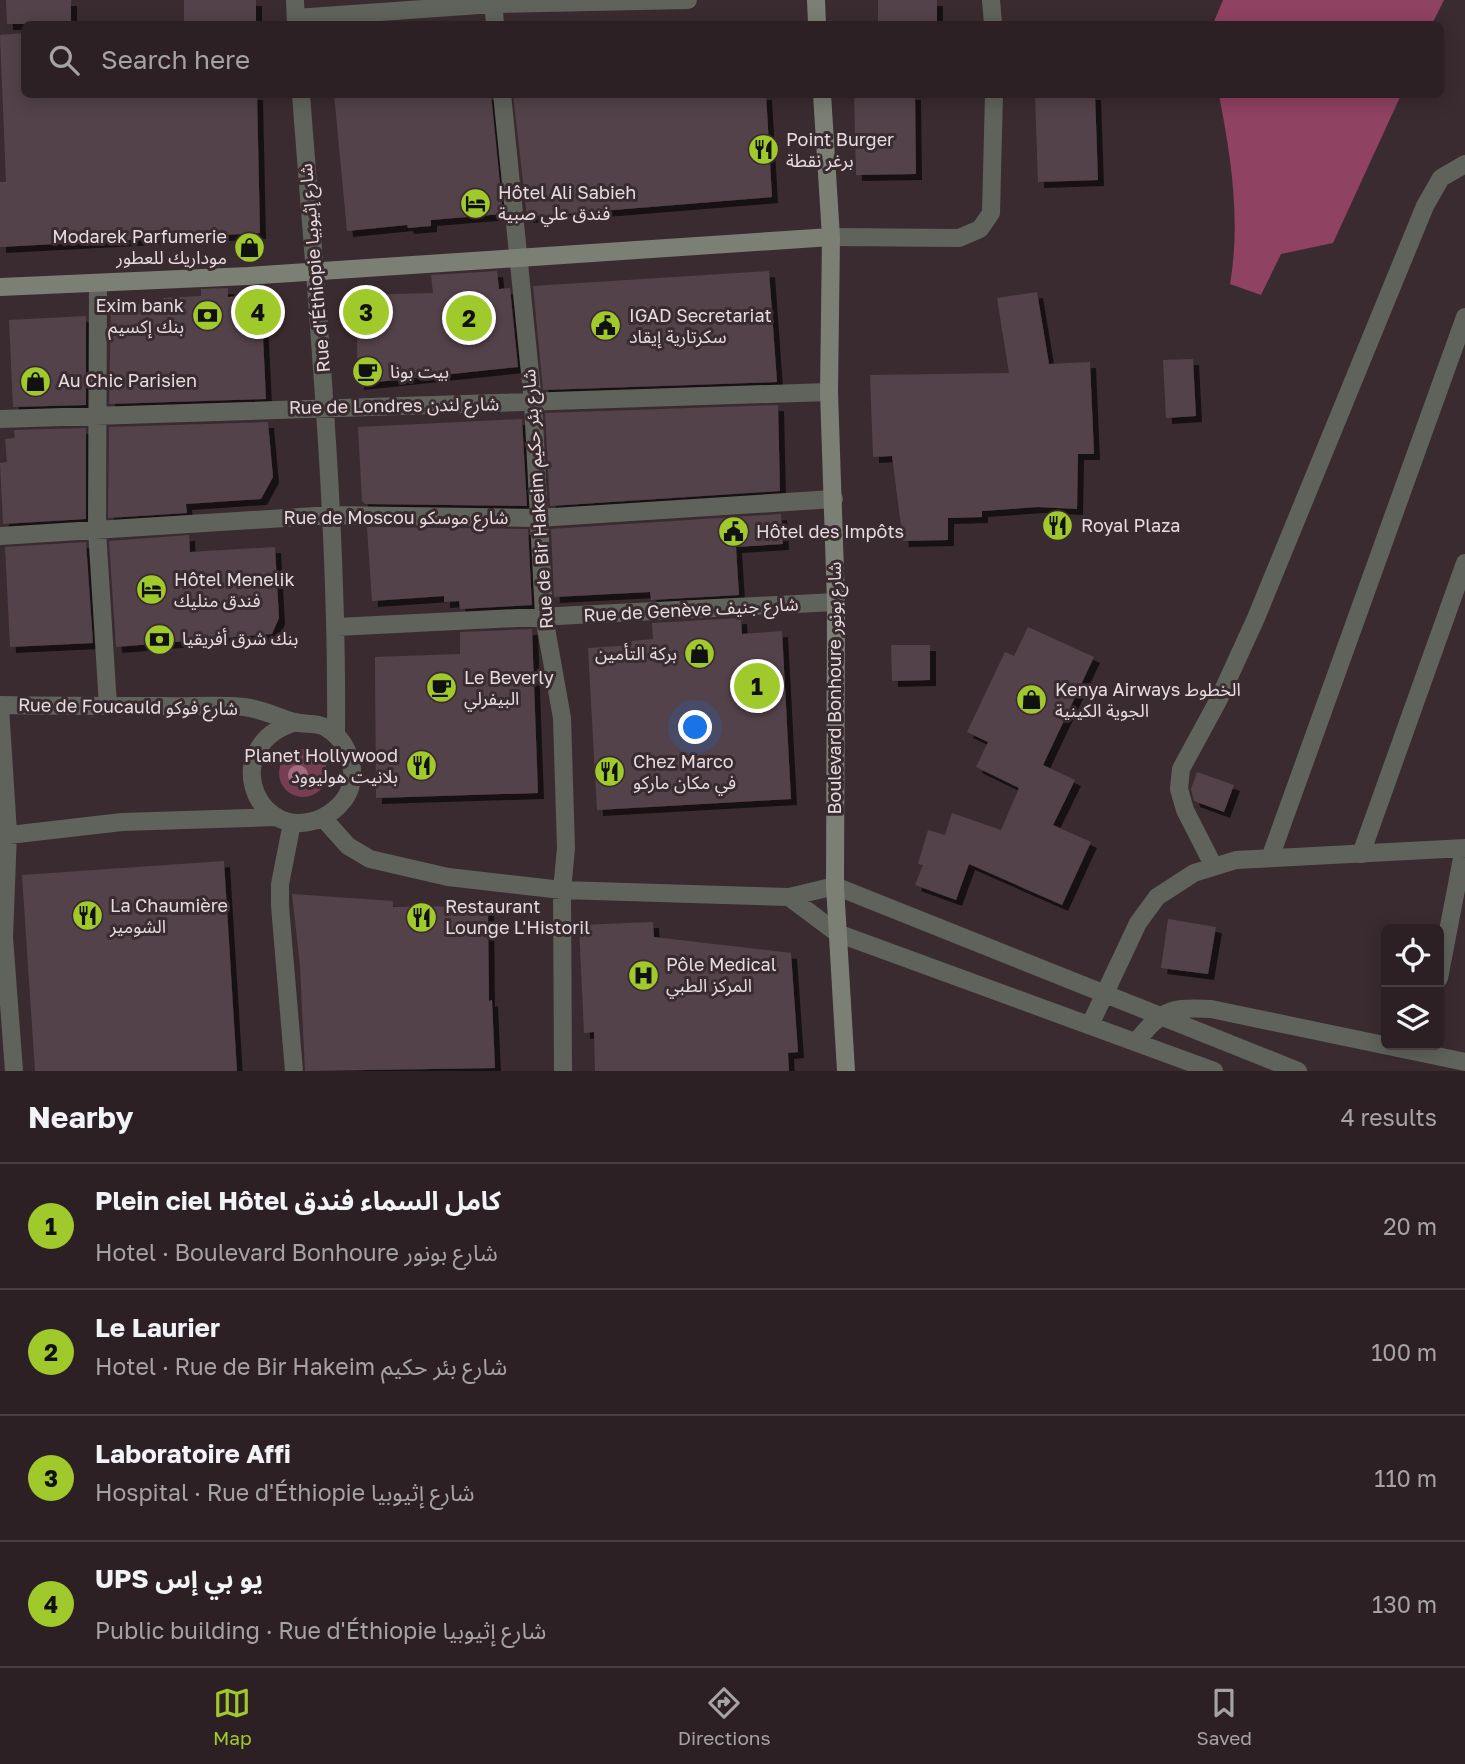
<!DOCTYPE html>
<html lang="en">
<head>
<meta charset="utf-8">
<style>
	:root { --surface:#2c2024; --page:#34282c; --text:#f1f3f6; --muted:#a6a3a6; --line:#483e41; --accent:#a0c92b }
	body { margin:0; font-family:"Golos Text","Noto Sans Arabic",sans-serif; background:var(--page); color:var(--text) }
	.controls { position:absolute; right:21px; bottom:21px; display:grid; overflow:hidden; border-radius:10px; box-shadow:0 4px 18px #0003 }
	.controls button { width:63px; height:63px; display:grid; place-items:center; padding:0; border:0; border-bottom:2px solid var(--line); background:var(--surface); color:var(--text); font:35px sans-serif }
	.you { position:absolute; left:696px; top:728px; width:24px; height:24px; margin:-18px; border:5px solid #fff; border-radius:50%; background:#1a73e8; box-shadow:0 0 0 10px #1a73e833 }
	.badge { display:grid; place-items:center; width:46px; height:46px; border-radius:50%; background:var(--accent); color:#111; font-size:23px; font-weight:700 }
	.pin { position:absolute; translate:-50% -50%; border:4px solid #fff; box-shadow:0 2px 7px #0006 }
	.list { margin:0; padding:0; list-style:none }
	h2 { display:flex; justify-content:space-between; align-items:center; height:91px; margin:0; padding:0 28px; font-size:30px }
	h2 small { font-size:23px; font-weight:400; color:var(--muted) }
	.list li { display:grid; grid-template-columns:46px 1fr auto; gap:21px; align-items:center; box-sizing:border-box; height:126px; padding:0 28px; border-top:2px solid var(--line) }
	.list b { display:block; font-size:26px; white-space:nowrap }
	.list p { margin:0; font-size:23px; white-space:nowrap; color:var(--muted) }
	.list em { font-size:23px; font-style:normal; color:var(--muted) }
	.icon { flex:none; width:38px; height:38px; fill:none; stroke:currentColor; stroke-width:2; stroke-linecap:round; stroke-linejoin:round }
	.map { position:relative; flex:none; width:1465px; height:1071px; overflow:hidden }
	.search { position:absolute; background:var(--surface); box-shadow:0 4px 18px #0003; left:21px; right:21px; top:21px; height:77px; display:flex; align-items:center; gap:18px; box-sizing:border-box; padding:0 24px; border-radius:10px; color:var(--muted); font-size:26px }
	.sheet { height:595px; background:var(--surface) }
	nav { display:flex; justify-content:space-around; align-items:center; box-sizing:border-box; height:98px; border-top:2px solid var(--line); background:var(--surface); font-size:19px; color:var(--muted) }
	nav a { display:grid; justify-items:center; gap:4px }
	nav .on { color:var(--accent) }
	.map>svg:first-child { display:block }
	.green { fill:#753e53 }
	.forest { fill:#904262 }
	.building { fill:#534348; filter:url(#shadow) }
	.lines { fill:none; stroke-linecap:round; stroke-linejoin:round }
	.lane { stroke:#60635c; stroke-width:18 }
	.street { stroke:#60635c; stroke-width:18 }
	.secondary { stroke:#7b7f74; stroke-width:18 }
	.tree { fill:#a56c81 }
	.labels { text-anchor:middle; stroke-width:6; stroke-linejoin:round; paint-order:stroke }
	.poi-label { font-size:18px; fill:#e6dcdf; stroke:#3a2b30; text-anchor:start }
	.street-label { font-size:18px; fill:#e6dcdf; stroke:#3a2b30 }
</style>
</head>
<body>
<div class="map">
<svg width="1465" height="1071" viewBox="0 0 1465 1071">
	<defs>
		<filter id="shadow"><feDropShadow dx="6" dy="6" stdDeviation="0" flood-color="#0009"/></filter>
	</defs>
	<rect width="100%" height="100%" fill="#3a2b30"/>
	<!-- green -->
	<path class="green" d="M279 773a24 24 0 1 1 48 0a24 24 0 1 1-48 0Z"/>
	<!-- forest -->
	<path class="forest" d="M1223,0H1444L1432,24H1213Z
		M1219,95H1401L1333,243L1281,254L1261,295L1230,284C1241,221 1231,157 1219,95Z"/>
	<!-- building -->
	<path class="building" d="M6,0H71V24H7Z
		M184,0H256V24H184Z
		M878,0H937V24H878Z
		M24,33V94H257L260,233L0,247V182H6L0,35Z
		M334,94H491L503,214L431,220V226L408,228L407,225L347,231Z
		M513,94H766L772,197L527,217Z
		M854,94H915L916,174L856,175Z
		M1035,94H1095L1098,180L1038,182Z
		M497,271L499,289L510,288L518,367L358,384L356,295L433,293L431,275Z
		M769,271L777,382L543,390L533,286Z
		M228,288V297L261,295L266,399L109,404L111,306L164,303L163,298L201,296V289Z
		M1037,292L1049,364L1090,362L1094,454H1078L1077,509L1038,507L982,511V517L948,518V540L903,541L892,456L873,457L870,375L1009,373L997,298Z
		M86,316V405L13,407L9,320Z
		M1193,359L1196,416L1166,418L1163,360Z
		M778,405L780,491L550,506L545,413Z
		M522,419L527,506L365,504L362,501L358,427Z
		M268,422L273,477L261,499L186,504L187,513L108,518L109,427Z
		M86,428V519L3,524L0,463L7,462L5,439L15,438L14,430Z
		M781,514L783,544L736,547L739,595L651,600L650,592L554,597L551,529Z
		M367,527L528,529L532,605L460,609L459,601L444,602V596L372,601Z
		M189,535L190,552L275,547L279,618L272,634L116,647L109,541Z
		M86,542L93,643L10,647L5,547Z
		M741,618L742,634L782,631L791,799L597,810L588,648L632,645L631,641L653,639L652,623Z
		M1028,627L1094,657L1043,765L1075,780L1053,825L1091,842L1062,905L969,864L956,900L915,885L923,865L918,864L928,830L945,835L952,813L1001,830L1019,788L976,767L988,742L967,732L1005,652L1014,656Z
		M532,629L538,793L376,798L375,657L460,654V632Z
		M891,645H930V680L892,681Z
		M1197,772L1234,785L1224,812L1194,801L1191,789Z
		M224,861L237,1071H35L22,875Z
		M292,894L393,901V907L488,906L489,1001L492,1000L495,1068L305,1071L300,966Z
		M1168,919L1216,927L1208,974L1161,968Z
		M653,922L654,937L791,953L798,1052L788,1053L789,1071H595L594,1032L584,1033L579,925Z"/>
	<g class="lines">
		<!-- lane -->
		<path class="lane" d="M1361,854L1465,563
			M1270,858L1465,317"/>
		<!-- street -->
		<path class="street" d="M295,0L296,24
			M493,0L495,24
			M991,0L993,24
			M296,18L493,4L688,0
			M301,94C317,308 338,521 336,735
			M502,94L533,403L544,617L562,718L566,848L562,890L563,1071
			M831,237L959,238L980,229L991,213L994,94
			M98,283L97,530L108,706
			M0,419L829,392
			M0,536L332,515L538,518L834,499
			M337,627L836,602
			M0,705C55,706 110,706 164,706C190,707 218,704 244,707C262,709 277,717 294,722C305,725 315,722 325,727C347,739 358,768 349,791C343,805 328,817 313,821C253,838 220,744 296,722
			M0,707L8,833L4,937L14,1071
			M323,818L348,846L370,859L448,877L562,890L789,897L835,886L1298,1071
			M292,823L280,884V906L294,1071
			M0,836L122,822L277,817
			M1213,865L1185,810L1179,789L1181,769L1219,699L1256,618L1425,206L1441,178L1465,164
			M789,897L837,933L1214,1071
			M1439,978L1464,848
			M1090,1025L1138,923L1157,897L1194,873L1236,860L1465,848
			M1136,1042C1162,1010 1169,1007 1211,1009L1465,1062"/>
		<!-- secondary -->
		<path class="secondary" d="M816,0L817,24
			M822,94L831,237L829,392L836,602L835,886L846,1071
			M0,287L248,276L831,237"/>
	</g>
	<!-- trees -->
	<circle class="tree" cx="298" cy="775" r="10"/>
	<!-- icons -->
	<defs>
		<symbol id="restaurant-disc" viewBox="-11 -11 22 22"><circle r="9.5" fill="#a0c92b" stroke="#3a2b30"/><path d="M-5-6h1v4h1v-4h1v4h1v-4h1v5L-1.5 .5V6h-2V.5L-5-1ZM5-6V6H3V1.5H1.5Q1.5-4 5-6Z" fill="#111"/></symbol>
		<symbol id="hotel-disc" viewBox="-11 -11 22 22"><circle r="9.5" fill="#a0c92b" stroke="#3a2b30"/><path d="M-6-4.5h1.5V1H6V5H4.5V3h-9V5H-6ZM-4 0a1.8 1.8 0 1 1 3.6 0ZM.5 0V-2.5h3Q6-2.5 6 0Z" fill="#111"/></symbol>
		<symbol id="shop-disc" viewBox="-11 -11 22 22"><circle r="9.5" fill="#a0c92b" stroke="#3a2b30"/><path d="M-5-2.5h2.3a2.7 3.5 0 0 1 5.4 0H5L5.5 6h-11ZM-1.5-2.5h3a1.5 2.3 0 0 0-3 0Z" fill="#111"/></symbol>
		<symbol id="bank-disc" viewBox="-11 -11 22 22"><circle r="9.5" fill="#a0c92b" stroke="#3a2b30"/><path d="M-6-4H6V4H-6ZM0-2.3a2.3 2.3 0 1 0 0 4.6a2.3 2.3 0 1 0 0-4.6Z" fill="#111"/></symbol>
		<symbol id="civic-disc" viewBox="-11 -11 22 22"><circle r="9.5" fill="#a0c92b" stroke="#3a2b30"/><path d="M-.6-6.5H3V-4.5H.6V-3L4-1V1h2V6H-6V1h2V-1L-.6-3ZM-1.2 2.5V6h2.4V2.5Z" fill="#111"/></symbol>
		<symbol id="cafe-disc" viewBox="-11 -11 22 22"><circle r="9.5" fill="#a0c92b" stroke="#3a2b30"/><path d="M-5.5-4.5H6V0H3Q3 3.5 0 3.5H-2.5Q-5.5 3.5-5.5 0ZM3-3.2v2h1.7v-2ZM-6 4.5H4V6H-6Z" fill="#111"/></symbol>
		<symbol id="hospital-disc" viewBox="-11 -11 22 22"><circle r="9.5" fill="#a0c92b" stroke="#3a2b30"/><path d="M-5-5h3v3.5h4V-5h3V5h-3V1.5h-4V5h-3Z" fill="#111"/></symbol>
	</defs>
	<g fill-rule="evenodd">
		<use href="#restaurant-disc" x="746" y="132" width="35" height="35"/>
		<use href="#hotel-disc" x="458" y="186" width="35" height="35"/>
		<use href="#shop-disc" x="232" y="230" width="35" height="35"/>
		<use href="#bank-disc" x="190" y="298" width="35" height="35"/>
		<use href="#civic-disc" x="588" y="308" width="35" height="35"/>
		<use href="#cafe-disc" x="350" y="354" width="35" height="35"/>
		<use href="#shop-disc" x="18" y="364" width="35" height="35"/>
		<use href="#restaurant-disc" x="1040" y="508" width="35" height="35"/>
		<use href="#civic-disc" x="716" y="514" width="35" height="35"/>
		<use href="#hotel-disc" x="134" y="572" width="35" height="35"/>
		<use href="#bank-disc" x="142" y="622" width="35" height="35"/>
		<use href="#shop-disc" x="682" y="636" width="35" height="35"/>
		<use href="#cafe-disc" x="424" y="670" width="35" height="35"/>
		<use href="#shop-disc" x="1014" y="682" width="35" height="35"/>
		<use href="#restaurant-disc" x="404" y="748" width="35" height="35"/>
		<use href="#restaurant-disc" x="592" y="754" width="35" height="35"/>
		<use href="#restaurant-disc" x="70" y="898" width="35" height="35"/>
		<use href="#restaurant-disc" x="404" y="900" width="35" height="35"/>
		<use href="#hospital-disc" x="626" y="958" width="35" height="35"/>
	</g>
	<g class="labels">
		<!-- poi labels -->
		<g class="poi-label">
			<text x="786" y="146">Point Burger<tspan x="786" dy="21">برغر نقطة</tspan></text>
			<text x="498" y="199">Hôtel Ali Sabieh<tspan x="498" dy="21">فندق علي صبية</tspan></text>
			<text x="227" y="243" text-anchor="end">Modarek Parfumerie<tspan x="227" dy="21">موداريك للعطور</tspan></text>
			<text x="184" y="312" text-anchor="end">Exim bank<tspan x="184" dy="21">بنك إكسيم</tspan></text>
			<text x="629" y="322">IGAD Secretariat<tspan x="629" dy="21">سكرتارية إيقاد</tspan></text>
			<text x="390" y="378">بيت بونا</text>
			<text x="58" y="387">Au Chic Parisien</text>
			<text x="1081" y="532">Royal Plaza</text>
			<text x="756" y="538">Hôtel des Impôts</text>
			<text x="174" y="586">Hôtel Menelik<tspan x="174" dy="21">فندق منليك</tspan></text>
			<text x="182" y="645">بنك شرق أفريقيا</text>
			<text x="677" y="660" text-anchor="end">بركة التأمين</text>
			<text x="464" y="684">Le Beverly<tspan x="464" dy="21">البيفرلي</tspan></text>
			<text x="1055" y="696">Kenya Airways الخطوط<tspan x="1055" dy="21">الجوية الكينية</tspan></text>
			<text x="398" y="762" text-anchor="end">Planet Hollywood<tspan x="398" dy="21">بلانيت هوليوود</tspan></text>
			<text x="633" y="768">Chez Marco<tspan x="633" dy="21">في مكان ماركو</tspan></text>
			<text x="110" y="912">La Chaumière<tspan x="110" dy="21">الشومير</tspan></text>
			<text x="445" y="913">Restaurant<tspan x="445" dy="21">Lounge L'Historil</tspan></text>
			<text x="666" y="971">Pôle Medical<tspan x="666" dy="21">المركز الطبي</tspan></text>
		</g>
		<!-- street labels -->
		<g class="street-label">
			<text transform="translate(315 268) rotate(-95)" y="6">Rue d'Éthiopie شارع إثيوبيا</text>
			<text transform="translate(394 406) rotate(-1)" y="6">Rue de Londres شارع لندن</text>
			<text transform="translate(538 499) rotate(-94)" y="6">Rue de Bir Hakeim شارع بئر حكيم</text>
			<text x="396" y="524">Rue de Moscou شارع موسكو</text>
			<text transform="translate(691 610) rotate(-3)" y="6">Rue de Genève شارع جنيف</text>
			<text transform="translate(835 688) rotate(-90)" y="6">Boulevard Bonhoure شارع بونور</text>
			<text transform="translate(128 707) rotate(1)" y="6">Rue de Foucauld شارع فوكو</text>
		</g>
	</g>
</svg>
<div class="controls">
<button><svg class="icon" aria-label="locate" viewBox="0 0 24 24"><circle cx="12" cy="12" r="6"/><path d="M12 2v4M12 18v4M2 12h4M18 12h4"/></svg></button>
<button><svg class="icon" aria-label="layers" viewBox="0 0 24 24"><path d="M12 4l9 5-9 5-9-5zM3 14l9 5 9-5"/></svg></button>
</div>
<div class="you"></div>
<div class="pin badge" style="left:757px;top:686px">1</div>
<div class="pin badge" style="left:469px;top:318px">2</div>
<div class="pin badge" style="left:366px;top:312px">3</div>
<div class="pin badge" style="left:258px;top:312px">4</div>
<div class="search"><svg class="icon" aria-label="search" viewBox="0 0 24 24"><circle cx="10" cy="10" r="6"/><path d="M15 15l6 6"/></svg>Search here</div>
</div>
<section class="sheet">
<h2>Nearby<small>4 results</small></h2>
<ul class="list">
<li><span class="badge">1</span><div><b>Plein ciel Hôtel كامل السماء فندق</b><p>Hotel · Boulevard Bonhoure شارع بونور</p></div><em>20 m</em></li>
<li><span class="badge">2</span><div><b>Le Laurier</b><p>Hotel · Rue de Bir Hakeim شارع بئر حكيم</p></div><em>100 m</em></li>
<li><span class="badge">3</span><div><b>Laboratoire Affi</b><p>Hospital · Rue d'Éthiopie شارع إثيوبيا</p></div><em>110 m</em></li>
<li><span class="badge">4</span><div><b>UPS يو بي إس</b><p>Public building · Rue d'Éthiopie شارع إثيوبيا</p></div><em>130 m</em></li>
</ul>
</section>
<nav>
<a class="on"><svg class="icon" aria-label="map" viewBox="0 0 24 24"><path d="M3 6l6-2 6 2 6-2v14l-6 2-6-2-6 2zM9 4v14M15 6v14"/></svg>Map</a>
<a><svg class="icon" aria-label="directions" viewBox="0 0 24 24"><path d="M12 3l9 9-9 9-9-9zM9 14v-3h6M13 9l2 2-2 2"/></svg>Directions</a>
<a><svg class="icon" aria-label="saved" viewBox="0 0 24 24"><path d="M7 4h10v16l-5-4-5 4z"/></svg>Saved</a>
</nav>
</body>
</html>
